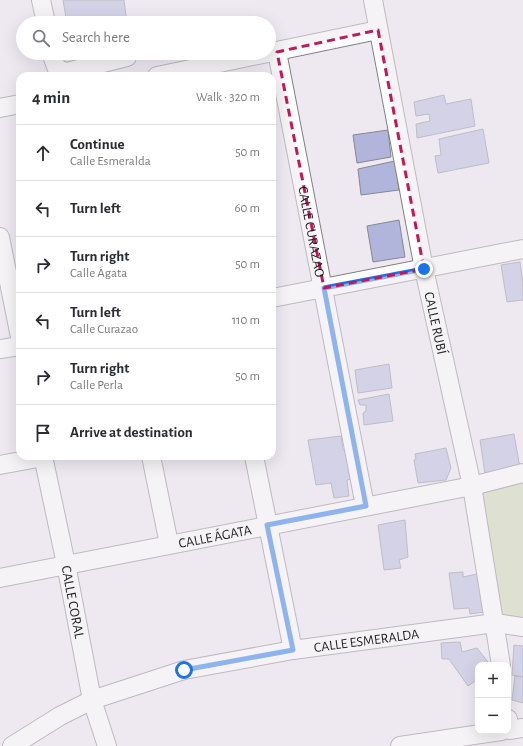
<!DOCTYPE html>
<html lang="en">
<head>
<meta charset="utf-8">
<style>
	:root { --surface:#fff; --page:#f7f7f7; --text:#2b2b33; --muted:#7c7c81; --line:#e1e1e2 }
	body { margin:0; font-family:"Alegreya Sans",sans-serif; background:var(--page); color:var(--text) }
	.controls { position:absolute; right:12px; bottom:12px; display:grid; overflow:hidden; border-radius:8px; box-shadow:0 4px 16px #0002 }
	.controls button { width:36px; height:36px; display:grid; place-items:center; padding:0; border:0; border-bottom:1px solid var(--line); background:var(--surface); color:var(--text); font:20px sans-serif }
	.stop { position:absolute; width:12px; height:12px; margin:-9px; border:3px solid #1a73e8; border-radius:50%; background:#fff }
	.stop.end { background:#1a73e8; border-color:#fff; box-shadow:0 1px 4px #0008 }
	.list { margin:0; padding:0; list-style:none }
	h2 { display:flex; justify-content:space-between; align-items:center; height:52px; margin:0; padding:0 16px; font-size:17px }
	h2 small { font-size:13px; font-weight:400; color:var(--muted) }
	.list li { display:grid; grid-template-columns:26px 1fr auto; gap:12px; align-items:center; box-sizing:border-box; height:56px; padding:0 16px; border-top:1px solid var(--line) }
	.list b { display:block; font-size:15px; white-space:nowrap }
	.list p { margin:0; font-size:13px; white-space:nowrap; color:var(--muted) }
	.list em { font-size:13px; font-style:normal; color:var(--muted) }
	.icon { flex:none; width:22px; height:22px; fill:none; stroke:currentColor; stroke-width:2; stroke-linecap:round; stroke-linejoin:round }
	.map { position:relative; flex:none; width:523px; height:746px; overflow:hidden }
	.search { position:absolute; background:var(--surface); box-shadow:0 4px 16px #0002; left:16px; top:16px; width:260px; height:44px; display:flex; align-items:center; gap:10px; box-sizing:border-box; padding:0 14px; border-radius:22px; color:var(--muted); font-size:15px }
	.panel { position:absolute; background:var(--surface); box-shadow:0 4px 16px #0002; left:16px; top:72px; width:260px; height:388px; border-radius:12px }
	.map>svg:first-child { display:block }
	.green { fill:#cad5ae }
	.building { fill:#b1b5db; stroke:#86878f }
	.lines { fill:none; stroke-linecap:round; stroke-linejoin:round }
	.minor-casing { stroke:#847e86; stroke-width:20 }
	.minor { stroke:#fff; stroke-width:18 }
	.route { stroke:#1a73e8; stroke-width:5 }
	.marked { fill:none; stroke:#c2185b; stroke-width:3; stroke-dasharray:8 5; stroke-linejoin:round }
	.labels { text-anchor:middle; stroke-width:3; stroke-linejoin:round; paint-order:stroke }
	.street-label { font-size:14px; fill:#211f22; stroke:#fff }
</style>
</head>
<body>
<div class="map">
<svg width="523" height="746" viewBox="0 0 523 746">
	<rect width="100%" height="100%" fill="#eee9f1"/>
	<!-- green -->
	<path class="green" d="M523,475V627L495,623L472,486Z"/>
	<!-- building -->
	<path class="building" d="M63,0H124L127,23H67Z
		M444,95L446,104L471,99L475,126L417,138L416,124L430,121L429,114L416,116L414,102Z
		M483,129L489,163L438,173L435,156L441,155L439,139Z
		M388,130L391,157L357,163L353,135Z
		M395,161L399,190L361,195L358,169Z
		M399,220L405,257L373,262L367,226Z
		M520,262L523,284V300L507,302L501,265Z
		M389,364L392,388L358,393L355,370Z
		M389,394L393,421L364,425L363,413L366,411V405H360L358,400Z
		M514,434L520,468L485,474L480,440Z
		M341,436L343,450H347L351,479L347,480L349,496L334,498L331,483L316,485L308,440Z
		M446,448L451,468L446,480L418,483L414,460L416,459L415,454Z
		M405,520L408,557L399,560L401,568L384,570L378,525Z
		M463,572V577L477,574L484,597V612L470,614L469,608L454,609L449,573Z
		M460,642L462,652L477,648L488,662L485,665H478V679L468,686L449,659H442L441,643Z
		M514,645L523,646V677L512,675Z
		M515,676L523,677V703L512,700Z"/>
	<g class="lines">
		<defs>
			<g id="minor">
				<path d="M41,0L46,23"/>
				<path id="s1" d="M373,0L424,269L472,486L501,665"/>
				<path id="s2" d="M277,52L365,506"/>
				<path d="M51,53L57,69L67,72L127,57"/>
				<path d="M157,76L378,30"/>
				<path d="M0,108L20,104"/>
				<path d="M0,237L20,337"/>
				<path d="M272,298L523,249"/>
				<path d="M0,349L20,346"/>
				<path id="s3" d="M43,456L66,564L92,700L107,746"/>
				<path d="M151,456L169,544"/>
				<path d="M254,456L293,650"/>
				<path d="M0,465L43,457"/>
				<path id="s4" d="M0,578L472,486L523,473"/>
				<path d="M508,719L509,730L523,728"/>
				<path id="s5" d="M12,746L60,716L92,700L184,670L293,650L495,623L523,627"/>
				<path d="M400,746L501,731"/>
			</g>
		</defs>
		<!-- minor casing -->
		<use href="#minor" class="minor-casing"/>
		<!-- minor -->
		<use href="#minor" class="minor"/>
	</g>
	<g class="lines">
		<!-- route -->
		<path class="route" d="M184,670L293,650L267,525L366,506L324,288L424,269"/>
	</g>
	<!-- marked area -->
	<path d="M0 0H523V746H0ZM378,30L424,269L324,288L277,52Z" fill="#eee9f1" fill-opacity=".55" fill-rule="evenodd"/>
	<path class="marked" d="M378,30L424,269L324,288L277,52Z"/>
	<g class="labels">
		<!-- street labels -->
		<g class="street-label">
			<text dy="5" stroke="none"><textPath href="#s2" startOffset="183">CALLE CURAZAO</textPath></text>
			<text dy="5" stroke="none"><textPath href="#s1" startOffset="329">CALLE RUBÍ</textPath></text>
			<text dy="5" stroke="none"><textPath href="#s4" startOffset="219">CALLE ÁGATA</textPath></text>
			<text dy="5" stroke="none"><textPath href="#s3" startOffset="149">CALLE CORAL</textPath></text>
			<text dy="5" stroke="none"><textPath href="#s5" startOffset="374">CALLE ESMERALDA</textPath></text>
		</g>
	</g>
</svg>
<div class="controls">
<button>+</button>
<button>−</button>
</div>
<div class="stop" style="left:184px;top:670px"></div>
<div class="stop end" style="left:424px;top:269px"></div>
<div class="search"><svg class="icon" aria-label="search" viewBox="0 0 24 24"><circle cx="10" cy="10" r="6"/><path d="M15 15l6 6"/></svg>Search here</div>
<section class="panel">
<h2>4 min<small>Walk · 320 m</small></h2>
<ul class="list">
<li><svg class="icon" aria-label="ahead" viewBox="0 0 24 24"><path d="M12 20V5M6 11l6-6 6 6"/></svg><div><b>Continue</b><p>Calle Esmeralda</p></div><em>50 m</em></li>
<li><svg class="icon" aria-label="left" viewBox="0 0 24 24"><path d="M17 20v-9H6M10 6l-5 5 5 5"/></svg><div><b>Turn left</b></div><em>60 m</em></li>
<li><svg class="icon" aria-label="right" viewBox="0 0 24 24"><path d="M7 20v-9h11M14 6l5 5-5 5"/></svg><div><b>Turn right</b><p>Calle Ágata</p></div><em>50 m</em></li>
<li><svg class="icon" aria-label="left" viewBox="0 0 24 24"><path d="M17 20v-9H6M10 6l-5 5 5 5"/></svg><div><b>Turn left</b><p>Calle Curazao</p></div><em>110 m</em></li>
<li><svg class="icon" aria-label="right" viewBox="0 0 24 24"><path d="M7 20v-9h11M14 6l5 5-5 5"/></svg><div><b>Turn right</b><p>Calle Perla</p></div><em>50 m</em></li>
<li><svg class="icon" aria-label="arrive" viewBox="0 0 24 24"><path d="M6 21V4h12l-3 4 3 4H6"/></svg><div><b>Arrive at destination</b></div></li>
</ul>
</section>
</div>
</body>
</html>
